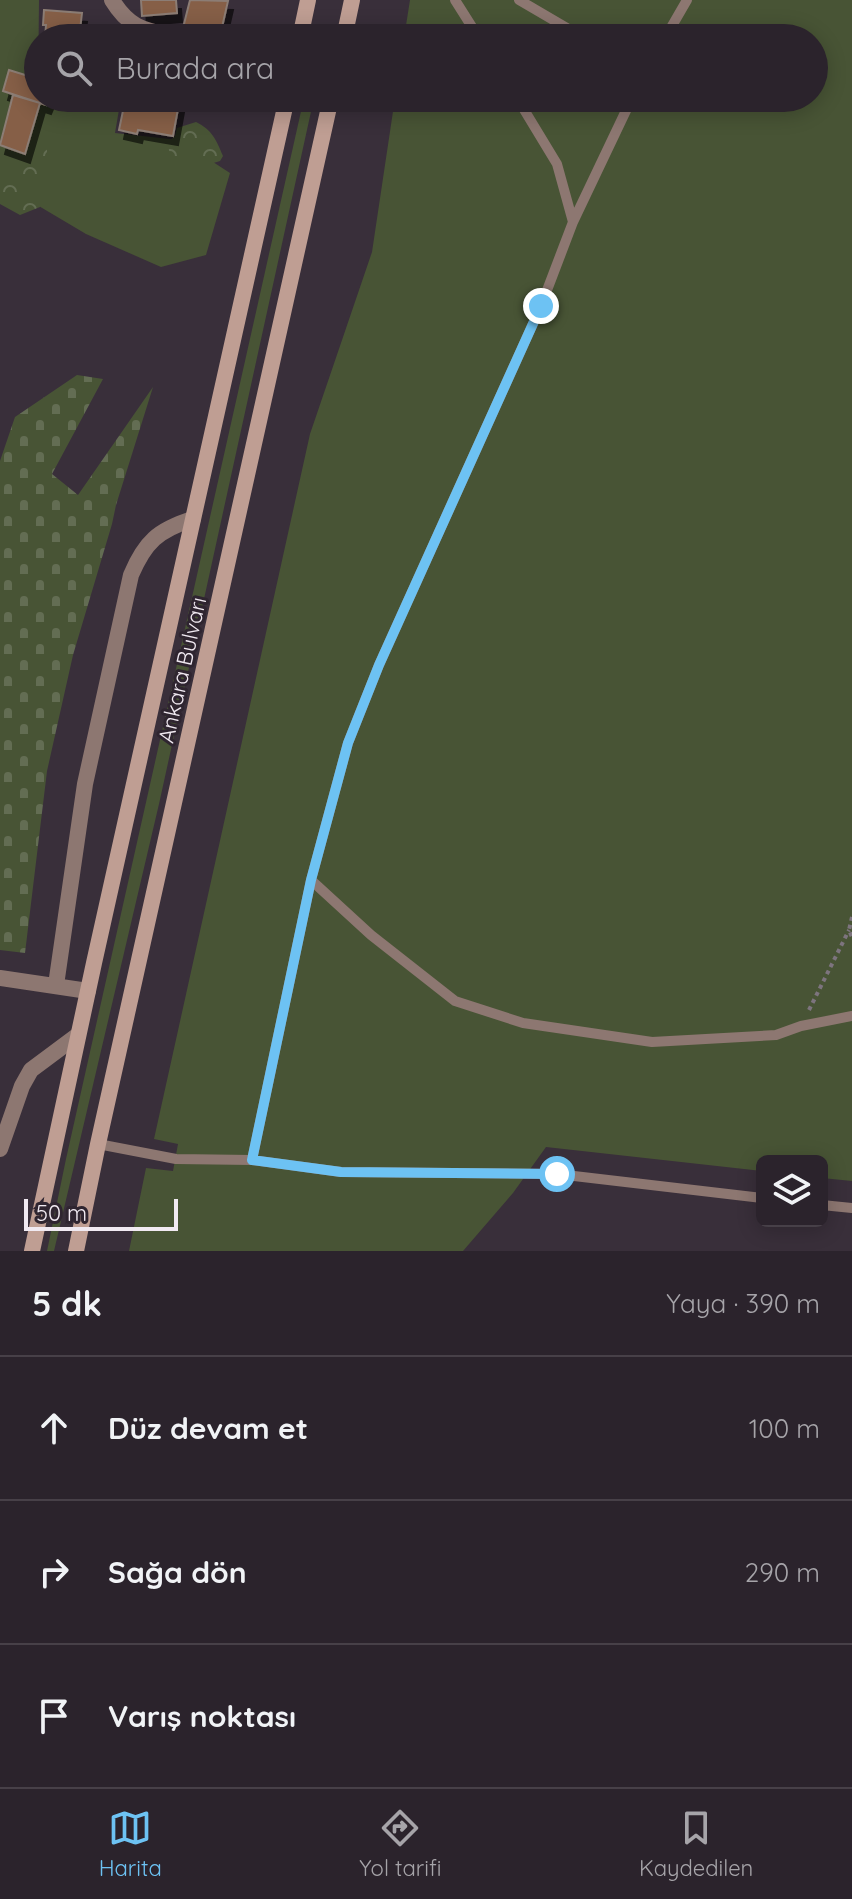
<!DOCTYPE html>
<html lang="tr">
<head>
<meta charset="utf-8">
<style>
	:root { --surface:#2b232c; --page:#372f38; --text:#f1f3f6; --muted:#a6a4a9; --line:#474048; --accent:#6dc2f3 }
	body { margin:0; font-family:Quicksand,sans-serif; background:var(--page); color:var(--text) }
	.controls { position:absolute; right:24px; bottom:24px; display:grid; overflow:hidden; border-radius:12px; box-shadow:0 4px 20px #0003 }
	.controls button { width:72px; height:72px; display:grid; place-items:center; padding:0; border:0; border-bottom:2px solid var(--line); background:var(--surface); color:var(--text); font:40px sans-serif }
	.scale { position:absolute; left:24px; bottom:20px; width:154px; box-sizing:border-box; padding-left:8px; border:4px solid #f1eaf2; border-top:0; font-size:22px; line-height:28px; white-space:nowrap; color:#f1eaf2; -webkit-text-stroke:6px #2f2530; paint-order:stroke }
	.stop { position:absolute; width:24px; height:24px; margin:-18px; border:6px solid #6dc2f3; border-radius:50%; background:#fff }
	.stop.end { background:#6dc2f3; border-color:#fff; box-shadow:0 2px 8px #0008 }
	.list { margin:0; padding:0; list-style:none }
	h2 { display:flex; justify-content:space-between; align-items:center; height:104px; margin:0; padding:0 32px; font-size:34px }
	h2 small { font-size:26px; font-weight:400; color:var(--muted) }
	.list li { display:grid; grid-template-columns:52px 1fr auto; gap:24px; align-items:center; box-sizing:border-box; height:144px; padding:0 32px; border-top:2px solid var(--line) }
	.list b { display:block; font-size:30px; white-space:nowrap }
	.list em { font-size:26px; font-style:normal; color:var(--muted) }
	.icon { flex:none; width:44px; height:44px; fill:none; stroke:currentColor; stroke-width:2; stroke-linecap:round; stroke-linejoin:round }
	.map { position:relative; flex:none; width:852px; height:1251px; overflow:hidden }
	.search { position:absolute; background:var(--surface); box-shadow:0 4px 20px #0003; left:24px; right:24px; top:24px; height:88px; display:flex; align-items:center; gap:20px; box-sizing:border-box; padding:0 28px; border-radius:44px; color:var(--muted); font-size:30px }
	.sheet { height:536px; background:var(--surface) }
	nav { display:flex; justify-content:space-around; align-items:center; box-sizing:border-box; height:112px; border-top:2px solid var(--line); background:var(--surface); font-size:22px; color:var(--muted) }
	nav a { display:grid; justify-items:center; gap:4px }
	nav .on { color:var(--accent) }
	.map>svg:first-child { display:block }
	.grass { fill:#485435 }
	.forest { fill:url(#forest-crowns) }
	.cemetery { fill:url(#cemetery-stones) }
	.building { fill:#865e46; stroke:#8c7d74; stroke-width:2; filter:url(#shadow) }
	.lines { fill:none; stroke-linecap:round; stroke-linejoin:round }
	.path { stroke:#7d747e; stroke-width:4; stroke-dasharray:4 4; stroke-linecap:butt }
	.lane { stroke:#8d7771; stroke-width:10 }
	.street { stroke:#8d7771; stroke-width:16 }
	.secondary { stroke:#bf9e93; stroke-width:16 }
	.route { stroke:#6dc2f3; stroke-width:10 }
	.labels { text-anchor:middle; stroke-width:6; stroke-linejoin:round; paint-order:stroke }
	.street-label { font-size:22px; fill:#f1eaf2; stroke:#2f2530 }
</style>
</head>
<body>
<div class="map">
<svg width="852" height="1251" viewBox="0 0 852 1251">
	<defs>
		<pattern id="forest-crowns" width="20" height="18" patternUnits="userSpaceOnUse" patternTransform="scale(2)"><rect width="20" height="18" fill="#485435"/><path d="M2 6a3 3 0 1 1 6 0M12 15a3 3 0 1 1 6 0" fill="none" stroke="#636d53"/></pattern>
		<pattern id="cemetery-stones" width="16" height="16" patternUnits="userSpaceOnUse" patternTransform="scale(2)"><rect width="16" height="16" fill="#485435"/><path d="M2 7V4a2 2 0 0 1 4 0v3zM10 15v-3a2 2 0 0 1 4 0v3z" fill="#636d53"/></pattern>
		<filter id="shadow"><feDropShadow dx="5" dy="9" stdDeviation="0" flood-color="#0009"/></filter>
	</defs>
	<rect width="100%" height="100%" fill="#392f3a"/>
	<!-- grass -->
	<path class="grass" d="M0,0H39L38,98H121L115,133L179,140L230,173L206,255L161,267L86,234L0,183Z
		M410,0H852V1181L822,1178V1161H762V1171L546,1147L513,1193L463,1251H129L146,1168L173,1171L178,1144L154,1139L310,434L372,252L395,98H814V38H404Z
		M304,98H314L159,804L54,1251H47L66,1159Z"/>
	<!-- forest -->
	<path class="forest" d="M196,122C212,130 216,139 223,156L220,161C201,168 168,171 168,142L175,136L177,128Z
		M40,142L47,147V162L37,179L38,189L42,198L40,207L20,215L0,204V166L5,169C18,167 28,156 34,145Z"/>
	<!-- cemetery -->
	<path class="cemetery" d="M77,375L103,379L52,474L78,495L153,387L116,505L112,524L73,655L47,771L25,953L0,950V461L15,417Z"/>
	<!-- building -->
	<path class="building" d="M141,0H176L177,13L142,16Z
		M190,0L228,1L220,36L183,28Z
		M44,10L82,13L79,38H45L46,25H43Z
		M9,70L38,79V98H49L46,105L3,91Z
		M13,95L40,103L25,154L0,145Z
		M142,98H180L173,136L138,130L137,134L119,130L124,106L139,109Z"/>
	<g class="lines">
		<!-- path -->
		<path class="path" d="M852,917L849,930L852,937
			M809,1010L849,930"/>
		<!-- lane -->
		<path class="lane" d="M455,0L479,38
			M519,0L584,38
			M665,38L687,0
			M573,222L632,98
			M311,880L371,935L455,1001L523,1023L652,1042L776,1035L801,1026L852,1016
			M98,1144L176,1159L252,1160L341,1172L557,1174L762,1198
			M252,1160L311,880L348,743L379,665L541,306L573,222L557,164L517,98
			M822,1205L852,1208"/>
		<!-- street -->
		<path class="street" d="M112,0C131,31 147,30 180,38
			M0,978L88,991
			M56,985L85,784L131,575C145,542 158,530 193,519
			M0,1149L22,1086L31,1070L78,1035"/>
		<!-- secondary -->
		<path class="secondary" d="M300,38L308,0
			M344,38L352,0
			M32,1251L94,963L287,98
			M76,1251L98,1144L331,98"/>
	</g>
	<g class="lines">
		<!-- route -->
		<path class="route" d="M541,306L379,665L348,743L311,880L252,1160L341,1172L557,1174"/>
	</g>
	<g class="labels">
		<!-- street labels -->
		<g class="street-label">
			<text transform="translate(182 670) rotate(-77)" y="8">Ankara Bulvarı</text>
		</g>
	</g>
</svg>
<div class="controls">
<button><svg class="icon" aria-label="layers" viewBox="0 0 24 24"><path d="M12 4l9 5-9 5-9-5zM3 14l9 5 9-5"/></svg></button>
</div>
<div class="scale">50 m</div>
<div class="stop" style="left:557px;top:1174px"></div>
<div class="stop end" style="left:541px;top:306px"></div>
<div class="search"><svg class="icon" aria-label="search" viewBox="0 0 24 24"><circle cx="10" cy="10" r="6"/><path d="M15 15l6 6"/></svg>Burada ara</div>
</div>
<section class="sheet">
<h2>5 dk<small>Yaya · 390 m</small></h2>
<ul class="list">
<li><svg class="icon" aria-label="ahead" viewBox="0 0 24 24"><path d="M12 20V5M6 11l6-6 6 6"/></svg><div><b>Düz devam et</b></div><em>100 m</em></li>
<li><svg class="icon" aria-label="right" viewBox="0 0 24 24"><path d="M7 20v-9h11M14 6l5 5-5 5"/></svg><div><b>Sağa dön</b></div><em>290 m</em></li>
<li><svg class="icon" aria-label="arrive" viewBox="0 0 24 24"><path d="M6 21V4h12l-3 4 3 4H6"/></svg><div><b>Varış noktası</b></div></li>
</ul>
</section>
<nav>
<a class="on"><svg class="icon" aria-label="map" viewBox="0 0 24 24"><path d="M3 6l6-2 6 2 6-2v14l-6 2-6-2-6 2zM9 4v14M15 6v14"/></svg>Harita</a>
<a><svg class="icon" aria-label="directions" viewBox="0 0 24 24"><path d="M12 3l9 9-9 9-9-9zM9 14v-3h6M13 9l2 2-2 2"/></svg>Yol tarifi</a>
<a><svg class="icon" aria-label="saved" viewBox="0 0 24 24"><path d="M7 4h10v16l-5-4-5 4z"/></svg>Kaydedilen</a>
</nav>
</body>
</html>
